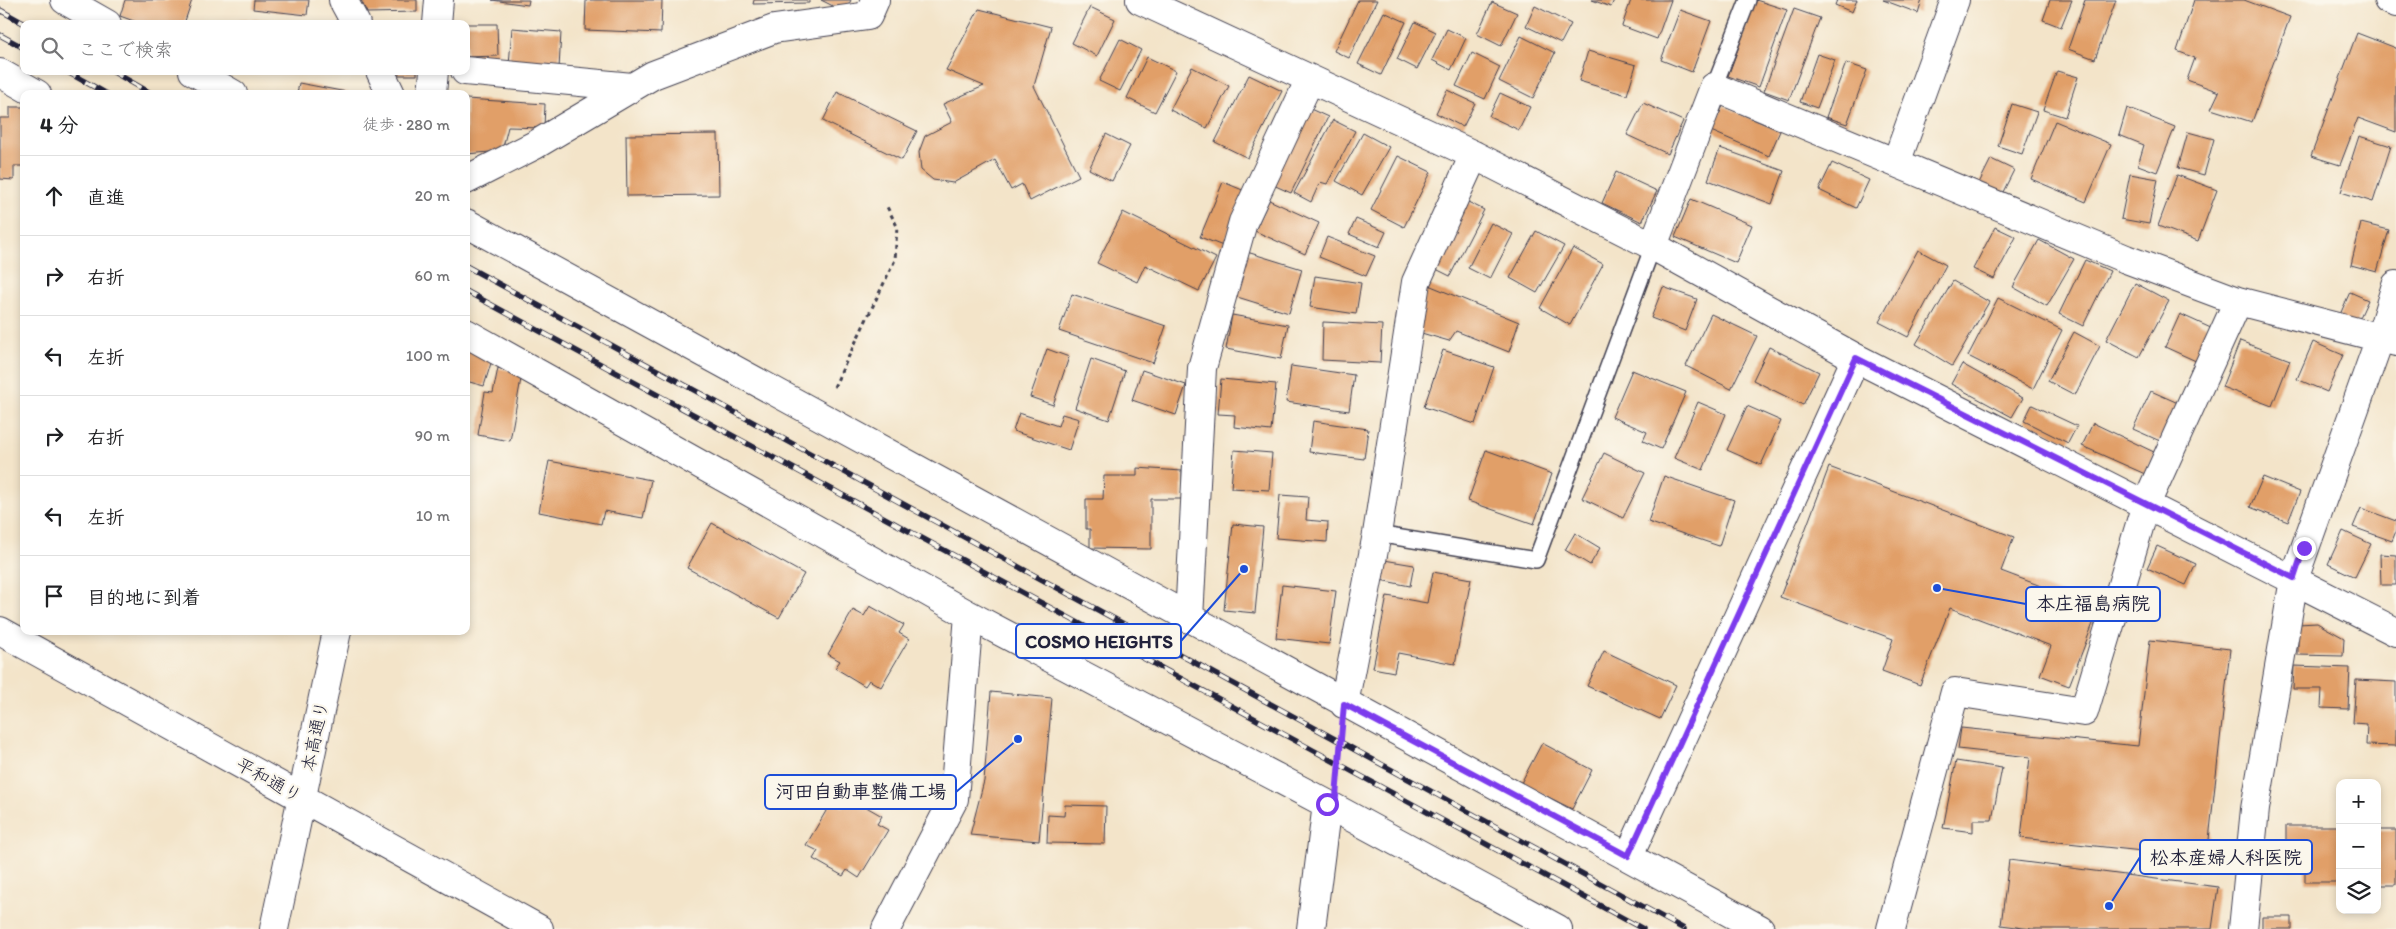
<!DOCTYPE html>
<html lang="ja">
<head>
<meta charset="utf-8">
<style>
	:root { --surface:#fff; --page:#f6f6f6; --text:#202124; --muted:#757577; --line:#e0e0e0 }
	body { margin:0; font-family:Itim,"Klee One",sans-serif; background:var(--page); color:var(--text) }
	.controls { position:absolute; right:15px; bottom:15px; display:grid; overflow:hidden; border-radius:10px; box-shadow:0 2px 8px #0003 }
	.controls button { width:45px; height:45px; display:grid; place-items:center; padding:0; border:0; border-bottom:1px solid var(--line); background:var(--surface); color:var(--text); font:25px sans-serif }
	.stop { position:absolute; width:15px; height:15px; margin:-11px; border:4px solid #7c3aed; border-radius:50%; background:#fff }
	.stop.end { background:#7c3aed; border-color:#fff; box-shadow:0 1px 5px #0008 }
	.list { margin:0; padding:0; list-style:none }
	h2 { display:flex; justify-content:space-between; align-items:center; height:65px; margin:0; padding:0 20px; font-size:21px }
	h2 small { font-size:16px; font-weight:400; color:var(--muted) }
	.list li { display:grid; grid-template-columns:32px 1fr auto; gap:15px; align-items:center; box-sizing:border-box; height:80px; padding:0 20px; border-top:1px solid var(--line) }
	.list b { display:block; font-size:19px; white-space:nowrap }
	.list em { font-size:16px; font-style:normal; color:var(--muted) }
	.icon { flex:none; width:28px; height:28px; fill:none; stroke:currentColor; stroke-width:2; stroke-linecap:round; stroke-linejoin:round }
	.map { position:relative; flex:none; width:2396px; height:929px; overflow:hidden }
	.search { position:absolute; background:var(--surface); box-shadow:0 2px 8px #0003; left:20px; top:20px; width:450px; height:55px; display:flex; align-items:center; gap:12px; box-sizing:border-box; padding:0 18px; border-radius:10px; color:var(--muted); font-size:19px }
	.panel { position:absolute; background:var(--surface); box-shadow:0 2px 8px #0003; left:20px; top:90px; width:450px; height:545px; border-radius:10px }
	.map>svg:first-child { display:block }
	.building { fill:#e19f68 }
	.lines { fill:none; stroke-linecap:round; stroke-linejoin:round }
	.service-casing { stroke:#413f50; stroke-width:18 }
	.minor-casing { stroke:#413f50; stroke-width:30 }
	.tertiary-casing { stroke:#413f50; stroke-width:30 }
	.secondary-casing { stroke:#413f50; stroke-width:30 }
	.path { stroke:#413f50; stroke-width:3; stroke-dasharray:4 4; stroke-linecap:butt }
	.service { stroke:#fff; stroke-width:15 }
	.minor { stroke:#fff; stroke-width:28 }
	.tertiary { stroke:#fff; stroke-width:28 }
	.secondary { stroke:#fff; stroke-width:28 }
	.rail-casing { stroke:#22223b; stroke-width:5.5 }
	.rail { stroke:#fbf7ec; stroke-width:4; stroke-dasharray:11; stroke-linecap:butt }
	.route { stroke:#7c3aed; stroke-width:6 }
	.labels { text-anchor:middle; stroke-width:4.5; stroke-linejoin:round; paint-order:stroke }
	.street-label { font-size:18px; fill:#22223b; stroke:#fbf7ec }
	.leader { fill:none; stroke:#1d4ed8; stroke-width:2 }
	.callout-dot { fill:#1d4ed8; stroke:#fbf7ec; stroke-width:2 }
	.callout { fill:#fbf7ec; stroke:#1d4ed8; stroke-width:2 }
	.callout-label { font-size:19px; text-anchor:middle; font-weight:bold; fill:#22223b }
</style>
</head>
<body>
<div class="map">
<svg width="2396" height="929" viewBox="0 0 2396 929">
	<rect width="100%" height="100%" fill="#fbf7ec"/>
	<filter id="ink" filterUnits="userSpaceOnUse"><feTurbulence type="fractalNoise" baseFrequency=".02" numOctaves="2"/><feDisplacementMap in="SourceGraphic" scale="10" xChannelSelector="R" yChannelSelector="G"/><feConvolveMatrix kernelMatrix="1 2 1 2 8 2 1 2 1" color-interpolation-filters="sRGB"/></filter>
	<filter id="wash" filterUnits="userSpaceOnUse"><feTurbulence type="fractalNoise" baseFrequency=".0096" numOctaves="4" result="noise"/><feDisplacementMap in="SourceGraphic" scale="20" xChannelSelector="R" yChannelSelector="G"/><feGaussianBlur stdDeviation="1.12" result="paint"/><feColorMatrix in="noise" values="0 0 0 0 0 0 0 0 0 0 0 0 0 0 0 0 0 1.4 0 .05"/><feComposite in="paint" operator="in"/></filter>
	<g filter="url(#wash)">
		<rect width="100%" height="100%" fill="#f3e4c9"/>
		<g id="blocks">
			<!-- building -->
			<path class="building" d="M125,0H192L184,24H142L120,16Z
				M254,0H309L307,15L253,9Z
				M361,0H417V12L367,13Z
				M492,0H529L528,5Z
				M586,0H662L661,33L585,30Z
				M754,0H809V3L753,4Z
				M821,0H851L845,12Z
				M1358,0H1377L1349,58L1334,51Z
				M1592,0H1614L1611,7Z
				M1631,0H1671L1657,39L1622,26Z
				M1756,0L1787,10L1759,87L1728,76Z
				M1837,0H1857L1852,12L1835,5Z
				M1883,0H1922L1918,13Z
				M2050,0H2072L2061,27L2043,20Z
				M2085,0H2116L2095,59L2068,49Z
				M2194,0H2244L2290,17L2252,122L2211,109L2219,92L2187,80L2195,58L2177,51Z
				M1492,2L1517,13L1501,46L1477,34Z
				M1535,6L1571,24L1561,43L1526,26Z
				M1090,7L1115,19L1097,56L1072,43Z
				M979,9L1051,27L1034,86L1079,176L1030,201L1022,184L1011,190L995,160L953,183L933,180L921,170L919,152L925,136L952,122L943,104L984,86L946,70Z
				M1794,9L1820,18L1789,100L1764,91Z
				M1680,10L1711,21L1692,72L1661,60Z
				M1384,12L1406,22L1381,75L1358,64Z
				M269,19V24H239V20Z
				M1415,22L1436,32L1417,69L1397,59Z
				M466,24H497L498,56L466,57Z
				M512,28L561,32L559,69L509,65Z
				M1447,29L1466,38L1451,70L1432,60Z
				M2357,33L2396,48V132L2358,118L2340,165L2311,156Z
				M1521,36L1555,53L1533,98L1499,81Z
				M1120,39L1141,50L1120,91L1099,81Z
				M1588,51L1636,65L1627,95L1579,81Z
				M1472,53L1500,67L1485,99L1456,86Z
				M1817,54L1835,60L1817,108L1800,102Z
				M1147,57L1176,71L1155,112L1127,98Z
				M1846,63L1867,70L1847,124L1826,117Z
				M1192,67L1229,86L1207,128L1170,110Z
				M392,71H417V75H392Z
				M2057,71L2078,77L2065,117L2043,110Z
				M1249,75L1282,91L1248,158L1215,142Z
				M299,83L352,93V94H297Z
				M1447,90L1475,103L1463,127L1436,113Z
				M837,92L917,131L902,160L823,121Z
				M1500,93L1530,107L1519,130L1489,116Z
				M466,99L545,104L544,128L508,127L502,151L466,154Z
				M1643,103L1683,121L1668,154L1627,135Z
				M2012,104L2037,112L2022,154L1998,146Z
				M1723,106L1780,131L1769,156L1711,131Z
				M10,107H24V166H14V180L0,179V118H10Z
				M1306,107L1328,117L1291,193L1269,183Z
				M2127,108L2175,127L2157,172L2138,165L2144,145L2119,135Z
				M1333,120L1355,131L1327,184L1320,182L1311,202L1294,193Z
				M2055,121L2111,144L2086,202L2031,179Z
				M2188,132L2214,139L2204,175L2178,168Z
				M1363,133L1389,147L1362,195L1336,181Z
				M718,134L719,195L627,196L626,135Z
				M1106,134L1130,146L1112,181L1089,169Z
				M2359,136L2391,146L2373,202L2341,192Z
				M1720,148L1784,171L1772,204L1708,180Z
				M1398,156L1431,172L1404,227L1371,210Z
				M1991,159L2014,170L2002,194L1979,183Z
				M1832,163L1869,180L1856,208L1819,190Z
				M1616,172L1657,191L1642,222L1602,203Z
				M2130,174L2158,179L2149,224L2121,219Z
				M2177,175L2217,190L2198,241L2158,226Z
				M1223,182L1245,191L1223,246L1200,237Z
				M1691,199L1752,225L1736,263L1675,237Z
				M1269,200L1319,223L1305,254L1255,231Z
				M1464,200L1484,210L1450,276L1430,266Z
				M1123,212L1216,258L1199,291L1145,265L1137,282L1097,263Z
				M1356,219L1386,232L1379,247L1349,234Z
				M1491,223L1513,234L1490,279L1468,268Z
				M2361,223L2389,230L2377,272L2351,265Z
				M1995,227L2016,237L1994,279L1973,269Z
				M1536,231L1564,246L1537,293L1510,278Z
				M1327,237L1375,256L1366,276L1319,257Z
				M2039,240L2074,259L2047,306L2013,287Z
				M1573,248L1603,264L1570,325L1540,308Z
				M1918,250L1946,265L1908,337L1879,322Z
				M1247,252L1302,269L1289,313L1234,296Z
				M2085,260L2110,271L2083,326L2059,314Z
				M1315,276L1361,283L1356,314L1310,307Z
				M1953,281L1989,302L1952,366L1916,344Z
				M2135,283L2169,301L2139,357L2106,340Z
				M1426,284L1519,322L1509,352L1456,331L1449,341L1418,332Z
				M1663,287L1697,299L1685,331L1651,318Z
				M2350,292L2368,300L2356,326L2338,319Z
				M1072,294L1166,326L1153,363L1059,331Z
				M1998,298L2062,330L2033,389L1968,356Z
				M1711,314L1757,336L1731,389L1686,366Z
				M2180,314L2213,329L2198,362L2165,347Z
				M1232,315L1288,325L1281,359L1226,349Z
				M1323,322L1382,325L1380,363L1322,360Z
				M2074,332L2100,346L2075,395L2048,381Z
				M2240,341L2290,360L2272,406L2222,387Z
				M466,342L495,350L484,386L466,381Z
				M2313,342L2343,355L2327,392L2297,379Z
				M1769,347L1819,372L1803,405L1753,380Z
				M1047,349L1069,357L1053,405L1030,397Z
				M1443,350L1494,367L1475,424L1424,407Z
				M1091,359L1125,371L1109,420L1075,408Z
				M1962,364L2023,398L2012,417L1951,384Z
				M1291,366L1354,375L1349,411L1286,402Z
				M498,368L522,373L510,441L478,435L485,392L493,393Z
				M1142,370L1186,385L1176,415L1132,400Z
				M1632,370L1686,392L1661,449L1643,441L1647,432L1612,417Z
				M1221,379L1276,384L1271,431L1234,427L1235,415L1218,414Z
				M2151,391L2178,403L2160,441L2133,429Z
				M1698,402L1726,414L1703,470L1674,458Z
				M2032,405L2077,426L2068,443L2024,421Z
				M1747,406L1781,421L1761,465L1727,450Z
				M1019,413L1058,426L1062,414L1079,419L1069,450L1013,431Z
				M1313,421L1368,429L1364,459L1309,452Z
				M2093,423L2156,453L2145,474L2082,446Z
				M1234,450L1272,453L1269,490L1231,488Z
				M1486,450L1552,474L1534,524L1468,501Z
				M1604,453L1645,473L1623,518L1582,498Z
				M549,461L651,480L643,518L604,511L601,524L539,512Z
				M1829,467L2014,537L2001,571L2099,608L2069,686L2040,675L2051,646L1950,608L1920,685L1882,671L1893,639L1780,597Z
				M1137,468L1182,471V499H1151V549L1090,548V529H1086V499H1103L1104,476H1137Z
				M1664,476L1734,500L1719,546L1648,522Z
				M2263,477L2300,492L2288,522L2250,507Z
				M1280,495L1308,497L1306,520L1328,522L1327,542L1276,538Z
				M2361,508L2396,521V531L2392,541L2353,527Z
				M712,523L804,574L779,618L687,568Z
				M1233,524L1263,527L1255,613L1224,610Z
				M2343,531L2371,544L2355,577L2328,564Z
				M1575,533L1600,548L1590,565L1565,550Z
				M2157,546L2196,564L2186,585L2147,568Z
				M2380,554L2396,555V585H2381Z
				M1384,560L1414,565L1410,586L1380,580Z
				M1433,572L1471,579L1455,664L1398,653L1394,672L1373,668L1387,596L1427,603Z
				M1282,585L1336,591L1329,644L1276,638Z
				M870,606L904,625L899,633L909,639L881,687L869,680L865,686L835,668L840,661L828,654L853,610L864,616Z
				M2317,623L2344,638L2343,656L2298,655V624Z
				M2150,640L2230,649L2207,858L2021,838L2030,757L1958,749L1961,728L2138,746Z
				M1604,651L1676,685L1660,719L1587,686Z
				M2294,666L2350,668L2348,709L2321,708L2322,689H2293Z
				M2356,680L2396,682V746L2366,745L2367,724L2353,723Z
				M991,692L1052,698L1039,841L970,835L984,781Z
				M1542,743L1592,770L1572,809L1521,783Z
				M1956,761L2002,768L1992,820H1973V832L1943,828Z
				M849,797L882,816L877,824L888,830L859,878L847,870L843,876L813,859L818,851L806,845L832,801L843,807Z
				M1065,805L1106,806L1105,844L1047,843L1048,815L1064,816Z
				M2286,826H2340V882H2305V869H2286Z
				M2377,830H2396V885H2377Z
				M2009,860L2218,887L2212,929H2032L2001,925Z
				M2262,917H2292V929H2262Z"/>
		</g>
	</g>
	<g filter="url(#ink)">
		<use href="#blocks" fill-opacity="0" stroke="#413f50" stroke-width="1"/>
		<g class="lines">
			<defs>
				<path id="service" d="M1714,87L1748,0
					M1377,534L1536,560L1653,246"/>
				<path id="minor" d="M65,0L107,24
					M343,0L356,24
					M1140,0L1474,155L1653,246L1856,358L2396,632
					M193,71L233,94
					M380,71L391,94
					M465,71L632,87
					M0,73L37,94
					M1896,163L1955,0
					M466,180L535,145L653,75L774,29L868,16L875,0
					M466,223L1760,929
					M1653,246L1714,87L2126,259L2238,301L2396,342
					M466,333L969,615L1327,804L1558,929
					M1189,619L1202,368L1243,222L1310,79
					M1344,704L1377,534L1416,282L1474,155
					M1629,856L1856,358
					M886,929L954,799L969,615
					M1311,929L1327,804
					M1891,929L1955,692L2084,712L2146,504L2238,301
					M2243,929L2255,809L2294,579L2380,338L2396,285"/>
				<path id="tertiary" d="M437,24L439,0
					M432,94L434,71
					M0,631L539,929
					M274,929L337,631"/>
				<path id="secondary" d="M2388,0L2396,3"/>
			</defs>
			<!-- service casing -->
			<use href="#service" class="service-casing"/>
			<!-- minor casing -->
			<use href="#minor" class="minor-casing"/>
			<!-- tertiary casing -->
			<use href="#tertiary" class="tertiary-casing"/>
			<!-- secondary casing -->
			<use href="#secondary" class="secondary-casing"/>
			<!-- path -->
			<path class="path" d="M834,387L895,260L897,226L886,205
				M1338,772L1341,739"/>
			<!-- service -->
			<use href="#service" class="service"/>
			<!-- minor -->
			<use href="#minor" class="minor"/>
			<!-- tertiary -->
			<use href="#tertiary" class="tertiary"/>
			<!-- secondary -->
			<use href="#secondary" class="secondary"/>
			<defs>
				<path id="rail" d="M0,10L25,24
					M0,35L24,48
					M66,71L107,94
					M112,71L152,94
					M466,266L1684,929
					M466,291L1643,929"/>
			</defs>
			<!-- rail casing -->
			<use href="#rail" class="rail-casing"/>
			<!-- rail -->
			<use href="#rail" class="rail"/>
		</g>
	</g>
	<g class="lines" filter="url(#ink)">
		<!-- route -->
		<path class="route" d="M1327,804L1335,808L1344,704L1628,856L1856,358L2294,578L2304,548"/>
	</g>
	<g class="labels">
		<!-- street labels -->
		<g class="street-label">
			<text transform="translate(315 736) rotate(-78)" y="6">本高通り</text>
			<text transform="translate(269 780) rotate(29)" y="6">平和通り</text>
		</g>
	</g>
	<!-- callouts -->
	<path class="leader" d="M1937 588L2026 604M1244 569L1181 641M1018 739L956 792M2109 906L2140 857"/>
	<g class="callout-dot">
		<circle cx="1937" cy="588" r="5"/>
		<circle cx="1244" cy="569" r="5"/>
		<circle cx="1018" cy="739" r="5"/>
		<circle cx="2109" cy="906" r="5"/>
	</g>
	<g class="callout">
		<rect x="2026" y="587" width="134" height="34" rx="5"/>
		<rect x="1016" y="624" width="165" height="34" rx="5"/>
		<rect x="765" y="775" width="191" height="34" rx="5"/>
		<rect x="2140" y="840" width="172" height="34" rx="5"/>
	</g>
	<g class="callout-label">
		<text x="2093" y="610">本庄福島病院</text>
		<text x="1099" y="648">COSMO HEIGHTS</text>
		<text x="861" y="798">河田自動車整備工場</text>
		<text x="2226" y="864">松本産婦人科医院</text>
	</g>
</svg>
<div class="controls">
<button>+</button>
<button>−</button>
<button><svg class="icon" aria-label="layers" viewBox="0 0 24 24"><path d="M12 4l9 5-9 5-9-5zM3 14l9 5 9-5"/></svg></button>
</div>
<div class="stop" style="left:1327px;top:804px"></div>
<div class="stop end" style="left:2304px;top:548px"></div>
<div class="search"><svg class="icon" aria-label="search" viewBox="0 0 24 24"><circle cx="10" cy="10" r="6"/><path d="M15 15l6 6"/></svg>ここで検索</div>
<section class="panel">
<h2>4 分<small>徒歩 · 280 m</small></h2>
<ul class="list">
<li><svg class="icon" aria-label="ahead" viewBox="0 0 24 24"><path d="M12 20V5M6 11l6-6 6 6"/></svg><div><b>直進</b></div><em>20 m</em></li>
<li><svg class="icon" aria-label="right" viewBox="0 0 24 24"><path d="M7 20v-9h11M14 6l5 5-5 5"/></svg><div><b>右折</b></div><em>60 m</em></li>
<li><svg class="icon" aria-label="left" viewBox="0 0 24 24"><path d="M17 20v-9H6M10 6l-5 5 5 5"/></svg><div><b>左折</b></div><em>100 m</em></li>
<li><svg class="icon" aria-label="right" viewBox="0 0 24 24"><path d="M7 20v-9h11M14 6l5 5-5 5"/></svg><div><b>右折</b></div><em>90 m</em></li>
<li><svg class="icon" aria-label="left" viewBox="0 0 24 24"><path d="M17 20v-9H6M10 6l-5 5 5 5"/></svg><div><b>左折</b></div><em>10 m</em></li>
<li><svg class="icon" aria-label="arrive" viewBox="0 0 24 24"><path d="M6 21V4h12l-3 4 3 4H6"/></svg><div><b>目的地に到着</b></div></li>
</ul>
</section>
</div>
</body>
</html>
